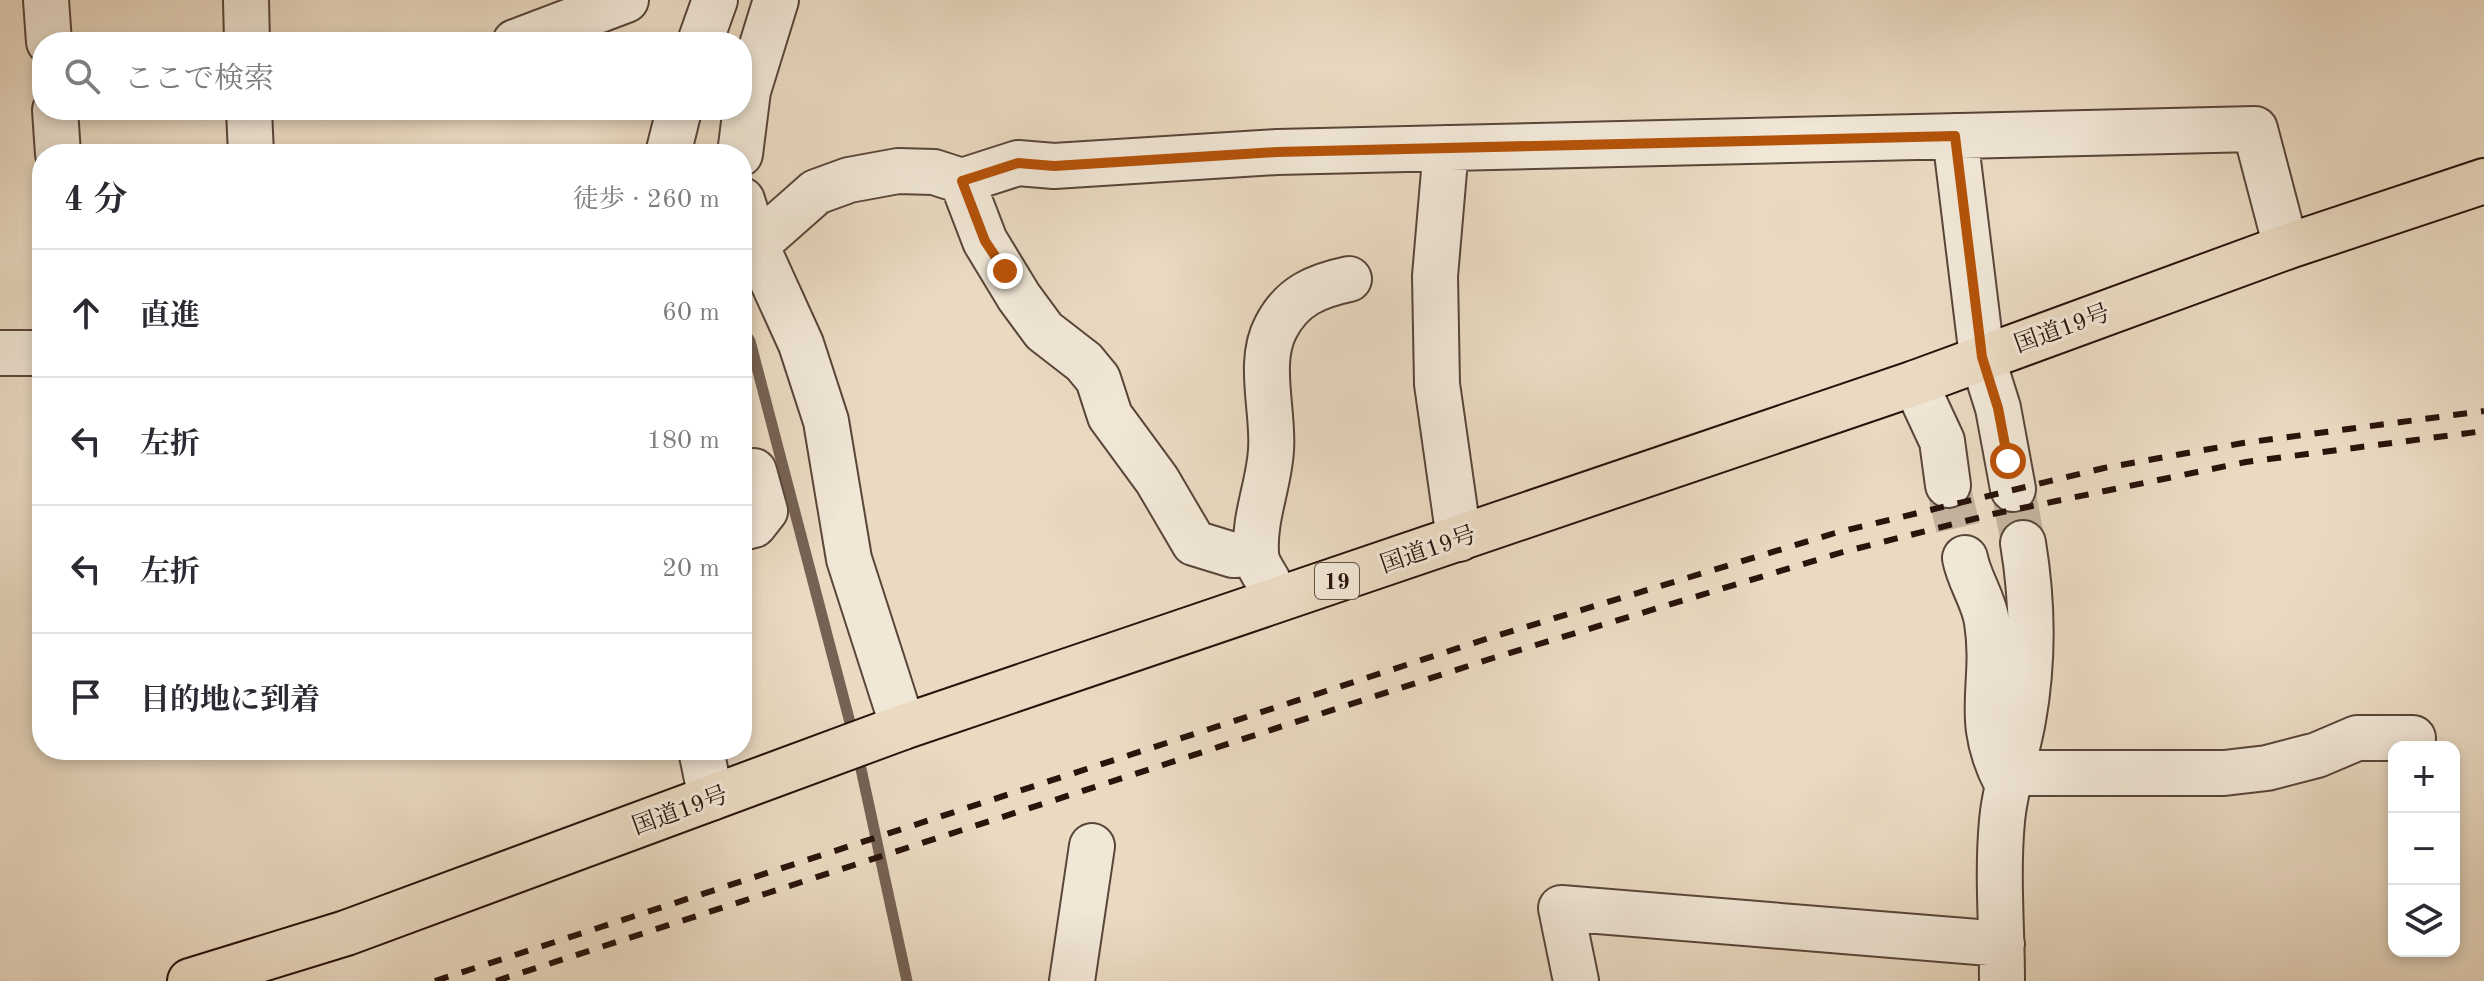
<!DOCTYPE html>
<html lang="ja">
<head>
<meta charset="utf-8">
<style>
	:root { --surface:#fff; --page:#f2f2f3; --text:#2b2b33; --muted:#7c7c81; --line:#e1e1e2 }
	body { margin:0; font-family:"Old Standard TT","Noto Serif JP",serif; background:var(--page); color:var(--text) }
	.controls { position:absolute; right:24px; bottom:24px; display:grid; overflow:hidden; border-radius:16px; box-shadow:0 4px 12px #0003 }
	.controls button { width:72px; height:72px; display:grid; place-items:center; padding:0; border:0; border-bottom:2px solid var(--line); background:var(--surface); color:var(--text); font:40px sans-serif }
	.stop { position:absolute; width:24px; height:24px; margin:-18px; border:6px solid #b45309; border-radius:50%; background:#fff }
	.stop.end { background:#b45309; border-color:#fff; box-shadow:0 2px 8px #0008 }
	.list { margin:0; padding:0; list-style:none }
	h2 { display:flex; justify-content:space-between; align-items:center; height:104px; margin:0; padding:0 32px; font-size:34px }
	h2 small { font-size:26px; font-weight:400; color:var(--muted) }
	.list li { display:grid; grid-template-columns:52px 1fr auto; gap:24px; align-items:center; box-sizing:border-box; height:128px; padding:0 32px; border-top:2px solid var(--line) }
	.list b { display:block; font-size:30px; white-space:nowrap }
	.list em { font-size:26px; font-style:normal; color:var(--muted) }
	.icon { flex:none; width:44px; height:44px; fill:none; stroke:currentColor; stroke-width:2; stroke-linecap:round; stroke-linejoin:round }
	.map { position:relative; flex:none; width:2484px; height:981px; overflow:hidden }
	.search { position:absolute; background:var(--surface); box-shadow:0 4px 12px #0003; left:32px; top:32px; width:720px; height:88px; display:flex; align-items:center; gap:20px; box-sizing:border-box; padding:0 28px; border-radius:32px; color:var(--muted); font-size:30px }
	.panel { position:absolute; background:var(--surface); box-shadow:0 4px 12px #0003; left:32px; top:144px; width:720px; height:616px; border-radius:32px }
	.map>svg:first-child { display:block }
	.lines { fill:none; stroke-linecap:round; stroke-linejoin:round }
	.stream { stroke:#756254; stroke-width:11 }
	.minor-tunnel { stroke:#c3b29d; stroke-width:44; stroke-dasharray:44 22; stroke-linecap:butt }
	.minor-casing { stroke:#594539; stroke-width:48 }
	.highway-casing { stroke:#29130b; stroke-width:48 }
	.minor { stroke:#f1e7d7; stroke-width:44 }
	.highway { stroke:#eadac2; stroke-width:44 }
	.rail { stroke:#29130b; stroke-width:6; stroke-dasharray:14 14; stroke-linecap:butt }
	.route { stroke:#b45309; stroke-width:10 }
	.labels { text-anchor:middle; stroke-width:6; stroke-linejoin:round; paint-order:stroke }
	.shield { fill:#f1e7d7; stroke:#655348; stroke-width:2 }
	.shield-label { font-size:22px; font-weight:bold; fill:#29130b }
	.street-label { font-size:24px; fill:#29130b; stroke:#f1e7d7 }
</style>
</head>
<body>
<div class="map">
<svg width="2484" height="981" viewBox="0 0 2484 981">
	<rect width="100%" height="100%" fill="#eadac2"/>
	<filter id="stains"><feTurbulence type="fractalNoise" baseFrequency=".0025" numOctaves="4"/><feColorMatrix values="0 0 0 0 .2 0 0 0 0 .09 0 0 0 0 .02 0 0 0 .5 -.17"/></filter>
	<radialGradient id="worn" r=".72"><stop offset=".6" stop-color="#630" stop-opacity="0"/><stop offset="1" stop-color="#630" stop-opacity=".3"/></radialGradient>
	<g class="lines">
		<!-- stream -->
		<path class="stream" d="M742,329L750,341L853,734
			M858,755L907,981"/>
		<!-- minor-tunnel -->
		<path class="minor-tunnel" d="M1948,485L1965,558
			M2013,489L2023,543"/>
		<defs>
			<path id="minor" d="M46,0L49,42
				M246,0L247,42
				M515,42L626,0
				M700,42L715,0
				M55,110L58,154
				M249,110L251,154
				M1955,136L1982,357L1998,408L2013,489
				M1446,148L1435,276L1437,384L1459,539
				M668,154L679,110
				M740,154L748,91L776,0
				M962,181L985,241L1019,297L1044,331L1084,362L1098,379L1110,416L1157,480L1194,543L1233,555L1256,554
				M742,200L756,245L801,344L826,421L849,559L903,727
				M742,244L756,245L816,192L849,180L898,171L934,172L962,181L1018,163L1054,166L1277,152L2255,129L2286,247
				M0,353H42
				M1915,383L1942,441L1948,485
				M742,528L754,525L765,511L754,471
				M1965,558C1969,580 1984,600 1987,622C1997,687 1972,717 2007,784
				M1268,581C1263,572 1256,563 1256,553C1254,516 1269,485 1271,450C1274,412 1257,362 1276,327C1292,296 1316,286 1349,279
				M701,750L711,798
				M2009,773H2224L2267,768L2317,755L2357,738H2413
				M1072,981L1092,846
				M1576,981L1561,908L2002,944
				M2002,981C2002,928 1997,874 2002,821C2005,786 2017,754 2023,720C2034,659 2033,603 2023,543"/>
			<path id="highway" d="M190,981L346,933L903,727L1915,383L2286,247L2484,181"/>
		</defs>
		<!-- minor casing -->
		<use href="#minor" class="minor-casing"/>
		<!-- highway casing -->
		<use href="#highway" class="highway-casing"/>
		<!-- minor -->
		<use href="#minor" class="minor"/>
		<!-- highway -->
		<use href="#highway" class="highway"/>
		<!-- rail -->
		<path class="rail" d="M435,981L1486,639L1835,533L2104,468L2243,443L2484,411
			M496,981L1493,658L1843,552L1993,514L2246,462L2484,431"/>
	</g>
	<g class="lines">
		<!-- route -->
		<path class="route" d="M1005,271L985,241L962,181L1018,163L1054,166L1277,152L1955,136L1982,357L1998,408L2008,461"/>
	</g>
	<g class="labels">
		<!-- shield labels -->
		<rect class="shield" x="1315" y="563" width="44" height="36" rx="6"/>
		<g class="shield-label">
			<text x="1337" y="589">19</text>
		</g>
		<!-- street labels -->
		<g class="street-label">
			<text transform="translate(2062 328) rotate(-20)" y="8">国道19号</text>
			<text transform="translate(1428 549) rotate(-19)" y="8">国道19号</text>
			<text transform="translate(680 810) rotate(-20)" y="8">国道19号</text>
		</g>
	</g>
	<rect width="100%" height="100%" filter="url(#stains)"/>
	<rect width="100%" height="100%" fill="url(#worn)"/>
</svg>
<div class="controls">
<button>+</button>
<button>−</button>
<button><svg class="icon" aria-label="layers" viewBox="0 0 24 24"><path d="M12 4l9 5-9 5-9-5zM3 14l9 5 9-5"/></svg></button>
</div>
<div class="stop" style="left:2008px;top:461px"></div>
<div class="stop end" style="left:1005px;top:271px"></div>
<div class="search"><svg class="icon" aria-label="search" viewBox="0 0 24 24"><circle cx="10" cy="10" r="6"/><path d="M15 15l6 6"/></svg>ここで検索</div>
<section class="panel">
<h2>4 分<small>徒歩 · 260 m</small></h2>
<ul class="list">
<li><svg class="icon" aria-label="ahead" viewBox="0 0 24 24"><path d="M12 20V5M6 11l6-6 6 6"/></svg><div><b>直進</b></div><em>60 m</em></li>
<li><svg class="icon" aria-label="left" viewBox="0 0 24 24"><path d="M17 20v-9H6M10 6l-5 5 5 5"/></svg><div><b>左折</b></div><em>180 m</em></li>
<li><svg class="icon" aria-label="left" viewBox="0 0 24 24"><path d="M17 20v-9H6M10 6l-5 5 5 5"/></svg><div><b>左折</b></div><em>20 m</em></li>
<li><svg class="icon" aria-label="arrive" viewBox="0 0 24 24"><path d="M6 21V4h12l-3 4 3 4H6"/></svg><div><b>目的地に到着</b></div></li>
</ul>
</section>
</div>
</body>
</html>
